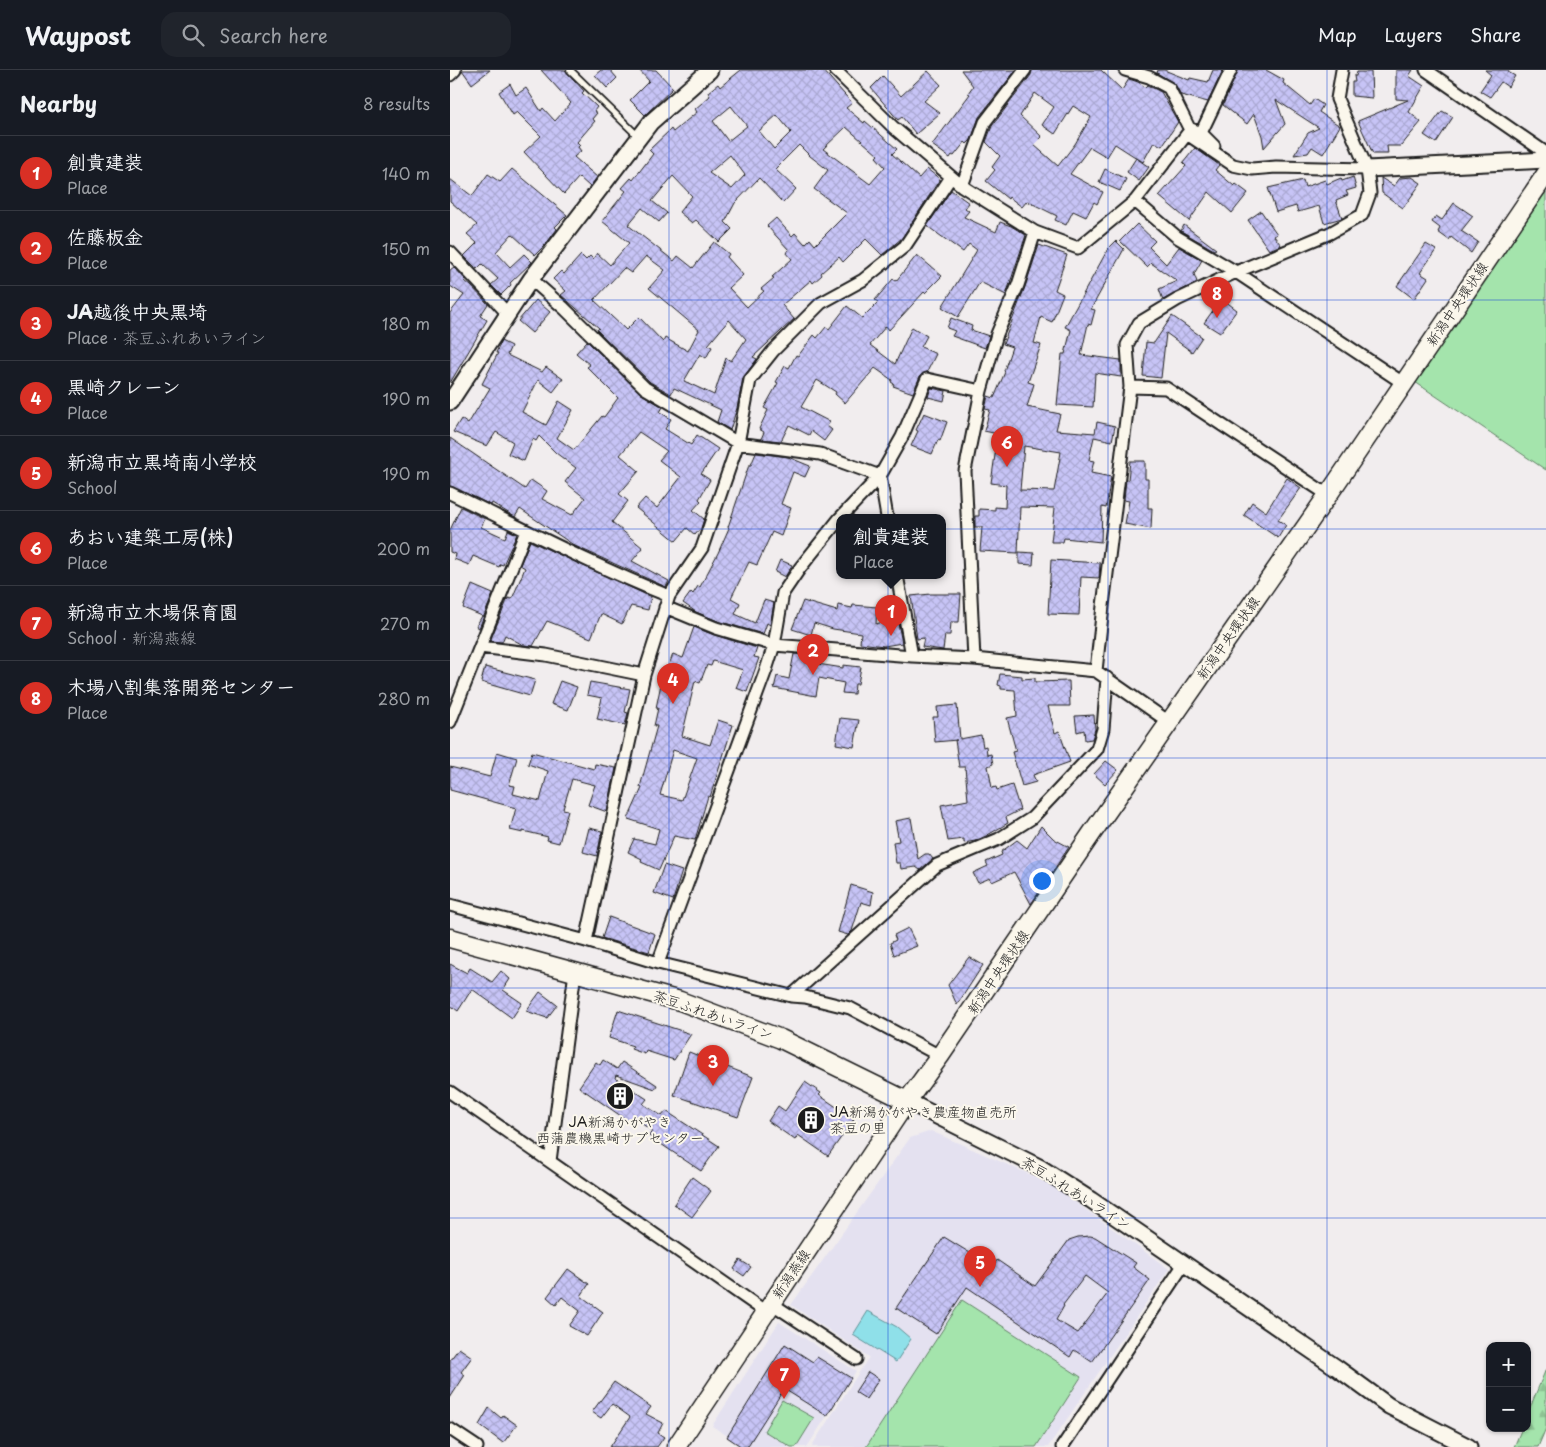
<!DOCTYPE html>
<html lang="en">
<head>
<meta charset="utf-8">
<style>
	:root { --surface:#171b24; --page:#20242c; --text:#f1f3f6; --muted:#9ea1a6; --line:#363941; --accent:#d93025 }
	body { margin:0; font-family:"Playpen Sans","Klee One",sans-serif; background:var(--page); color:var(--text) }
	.controls { position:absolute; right:15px; bottom:15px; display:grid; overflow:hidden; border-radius:10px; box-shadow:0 1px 4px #0004 }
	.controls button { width:45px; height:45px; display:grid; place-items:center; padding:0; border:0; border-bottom:1px solid var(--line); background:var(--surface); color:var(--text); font:25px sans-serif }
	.you { position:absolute; left:591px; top:810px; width:18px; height:18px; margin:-12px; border:4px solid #fff; border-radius:50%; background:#1a73e8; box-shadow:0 0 0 8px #1a73e833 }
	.badge { display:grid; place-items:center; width:32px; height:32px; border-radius:50%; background:var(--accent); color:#fff; font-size:16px; font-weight:700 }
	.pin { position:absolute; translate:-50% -41px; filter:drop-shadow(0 1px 2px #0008) }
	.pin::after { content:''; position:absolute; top:26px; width:18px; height:15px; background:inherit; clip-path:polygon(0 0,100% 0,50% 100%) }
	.popup { position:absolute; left:386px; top:444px; width:110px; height:65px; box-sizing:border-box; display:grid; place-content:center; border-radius:10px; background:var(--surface); filter:drop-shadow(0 1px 4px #0005); font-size:16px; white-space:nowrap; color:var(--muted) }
	.popup b { font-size:19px; color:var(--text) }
	.popup::after { content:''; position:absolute; left:50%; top:100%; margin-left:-10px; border:10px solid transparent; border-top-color:var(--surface) }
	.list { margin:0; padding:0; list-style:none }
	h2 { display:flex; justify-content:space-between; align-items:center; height:65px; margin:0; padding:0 20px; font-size:21px }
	h2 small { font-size:16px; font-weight:400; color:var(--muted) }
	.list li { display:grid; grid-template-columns:32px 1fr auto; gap:15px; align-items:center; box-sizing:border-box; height:75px; padding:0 20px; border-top:1px solid var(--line) }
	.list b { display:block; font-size:19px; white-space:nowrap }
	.list p { margin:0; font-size:16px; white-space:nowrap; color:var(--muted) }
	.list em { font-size:16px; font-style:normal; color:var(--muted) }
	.icon { flex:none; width:28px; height:28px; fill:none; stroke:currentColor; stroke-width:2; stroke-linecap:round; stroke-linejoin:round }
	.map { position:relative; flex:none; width:1096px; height:1377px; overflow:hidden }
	header { display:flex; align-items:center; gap:30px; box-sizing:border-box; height:70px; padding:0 25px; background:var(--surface); border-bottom:1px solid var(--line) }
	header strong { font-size:24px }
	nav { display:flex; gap:28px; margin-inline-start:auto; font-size:18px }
	.search { width:350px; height:45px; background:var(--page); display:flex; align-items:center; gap:12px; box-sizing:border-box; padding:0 18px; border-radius:15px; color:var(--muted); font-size:19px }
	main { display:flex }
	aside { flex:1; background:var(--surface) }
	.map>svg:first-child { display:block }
	.built { fill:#e4e1f0 }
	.green { fill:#a4e4ac; stroke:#608064 }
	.forest { fill:url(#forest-firs); stroke:#608064 }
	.water { fill:#8fe0e9; stroke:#619297 }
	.building { fill:url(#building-cross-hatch); stroke:#1c1c1c; fill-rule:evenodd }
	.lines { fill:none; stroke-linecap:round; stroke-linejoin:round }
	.lane-casing { stroke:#1c1c1c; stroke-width:9 }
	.street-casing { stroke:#1c1c1c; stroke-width:15 }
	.secondary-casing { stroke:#1c1c1c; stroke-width:19 }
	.primary-casing { stroke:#1c1c1c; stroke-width:21 }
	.lane { stroke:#fbf7ec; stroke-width:5.5 }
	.street { stroke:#fbf7ec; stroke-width:11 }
	.secondary { stroke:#fbf7ec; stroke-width:15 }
	.primary { stroke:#fbf7ec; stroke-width:18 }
	.grid { fill:none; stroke:#1d4ed8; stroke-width:1; stroke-opacity:0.55 }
	.labels { text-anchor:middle; stroke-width:4; stroke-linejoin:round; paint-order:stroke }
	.street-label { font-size:14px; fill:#1c1c1c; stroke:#fbf7ec }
	.poi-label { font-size:14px; fill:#1c1c1c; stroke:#fbf7ec; text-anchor:start }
</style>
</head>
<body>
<header>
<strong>Waypost</strong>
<div class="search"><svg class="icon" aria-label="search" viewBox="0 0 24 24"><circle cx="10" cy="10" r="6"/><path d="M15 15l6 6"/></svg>Search here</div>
<nav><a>Map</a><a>Layers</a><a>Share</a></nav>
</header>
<main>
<aside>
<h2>Nearby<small>8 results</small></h2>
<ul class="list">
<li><span class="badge">1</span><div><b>創貴建装</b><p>Place</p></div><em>140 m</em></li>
<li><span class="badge">2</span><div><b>佐藤板金</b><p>Place</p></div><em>150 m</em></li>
<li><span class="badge">3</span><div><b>JA越後中央黒埼</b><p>Place · 茶豆ふれあいライン</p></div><em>180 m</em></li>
<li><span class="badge">4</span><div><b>黒崎クレーン</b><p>Place</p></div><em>190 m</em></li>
<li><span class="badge">5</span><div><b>新潟市立黒埼南小学校</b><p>School</p></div><em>190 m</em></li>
<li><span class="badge">6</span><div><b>あおい建築工房(株)</b><p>Place</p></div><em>200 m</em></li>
<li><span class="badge">7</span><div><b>新潟市立木場保育園</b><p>School · 新潟燕線</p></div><em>270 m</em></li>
<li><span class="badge">8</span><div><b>木場八割集落開発センター</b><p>Place</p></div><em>280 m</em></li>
</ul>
</aside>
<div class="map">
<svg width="1096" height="1377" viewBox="0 0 1096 1377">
	<defs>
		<pattern id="forest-firs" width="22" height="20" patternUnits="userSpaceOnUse" patternTransform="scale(1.25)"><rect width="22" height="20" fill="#a4e4ac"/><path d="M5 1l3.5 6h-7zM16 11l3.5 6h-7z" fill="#8dc393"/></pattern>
		<pattern id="building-cross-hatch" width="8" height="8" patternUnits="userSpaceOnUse" patternTransform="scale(1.25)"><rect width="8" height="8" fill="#c7c4f6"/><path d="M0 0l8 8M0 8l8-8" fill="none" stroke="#aaa8d2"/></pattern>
	</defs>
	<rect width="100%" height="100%" fill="#f1edee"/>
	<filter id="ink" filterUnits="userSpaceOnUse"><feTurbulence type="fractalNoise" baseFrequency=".02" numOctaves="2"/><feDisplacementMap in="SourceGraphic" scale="10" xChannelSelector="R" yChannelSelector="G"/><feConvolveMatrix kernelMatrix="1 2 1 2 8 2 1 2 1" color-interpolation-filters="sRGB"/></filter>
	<g filter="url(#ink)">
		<!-- built -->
		<path class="built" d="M481,1061L597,1112L719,1199L598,1377H361L419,1287L341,1235L460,1068Z
			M329,1252L406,1301L357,1377H295L262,1356Z"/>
		<!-- green -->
		<path class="green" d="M1096,122V400L965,312Z
			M512,1230L631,1307L586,1377H416Z
			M332,1330L364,1348L346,1377H341L314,1361Z"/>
		<!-- forest -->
		<path class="forest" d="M1096,1299V1358L1088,1377H1064L1072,1358H1077V1345Z"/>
		<!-- water -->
		<path class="water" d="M418,1241L447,1257L461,1269L446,1292L403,1265Z"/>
		<!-- building -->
		<path class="building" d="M12,0H40L22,14Z
			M91,0H115L134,21L132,23L147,37L144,41L147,43L142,49L145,51L127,72L130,75L128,77L131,81L124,87L147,107L140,117L129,107L114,124L74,82L91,66L67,42L63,45L49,22L60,14L66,25L76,18L91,41L93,38L105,51L121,33Z
			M151,0H160L167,8L157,18L145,5Z
			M189,0H206L223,18L195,45L180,30L199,11Z
			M291,0H373L402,33L396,38L414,53L415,51L447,79L442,84L469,108L477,99L490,109L452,168L432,185L416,169L393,192L389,187L371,203L372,205L363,213L361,210L332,235L344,249L303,287L307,289L293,308L287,338L280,360L267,352L271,340L224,318L221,324L200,312L147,260L149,258L111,225L116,221L103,209L111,201L114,204L131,185L136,190L140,186L143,189L147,183L160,195L179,173L152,151L176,121L172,118L181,108L183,110L203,84L199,80L221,59L223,62L247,42L245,39L260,26L258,22L268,14L270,17ZM281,36L297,56L278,71L263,51ZM327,45L341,62L324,79L309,61ZM396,57L428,85L426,87L435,97L420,114L373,79ZM349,75L360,86L378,100L364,119L397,143L365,175L360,169L355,174L345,163L342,166L326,148L317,156L339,180L336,182L342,189L322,207L324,208L311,219L314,221L297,237L279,218L293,205L277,187L279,184L264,172L243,198L228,186L224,191L178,155L192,138L209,152L217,143L202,131L223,106L242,126L229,142L242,153L246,150L269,172L282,159L275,152L285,133L309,108L333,133L346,119L325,99ZM280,85L295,105L282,119L259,103ZM196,186L215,200L199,218L249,260L238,281L215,268L213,272L189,247L176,260L144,230L174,198L181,203ZM279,250L296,269L281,291L276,288L264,325L234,311L250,284L256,288L262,277L258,275Z
			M511,0H566L529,47L521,70L517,74L515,72L504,86L502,85L500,88L482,75L520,24L518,23L523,16Z
			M582,0H651L672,20L679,9L688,12L695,17L697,15L711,22L728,52L712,76L704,72L693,92L665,74L657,87L640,77L620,104L653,122L647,134L644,132L636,147L623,141L616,155L605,150L607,146L577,131L572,137L559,127L558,129L536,111L545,100L542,97L550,86L536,72L542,56L581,5ZM585,23L604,37L592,55L605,64L623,36L641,47L625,74L608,96L584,75L592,67L570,46Z
			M708,0H714L739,10L740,8L758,12L763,0H773L758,32L731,25L725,14L707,3Z
			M788,0H816L834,10L833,13L860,35L864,29L873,35L869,42L890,56L873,84L862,77L858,83L844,85L858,63L869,58L826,30L835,54L814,78L812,66L804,44L797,54L773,35Z
			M946,0H963L959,6L974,16L959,42L971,52L951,76H937L938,84H923L908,51L958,30L946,29Z
			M1035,0H1060L1058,2L1065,6L1058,17L1051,12L1040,27L1030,21L1041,5Z
			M478,1L491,15L474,31L490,43L466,64L452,47L448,50L421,18L433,6L451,26Z
			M907,2H921L922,28L902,26V12H905L904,6H906Z
			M992,41L1003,47L986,73L974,65Z
			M745,78L769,95L765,100L784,116L786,114L798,123L782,143L759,122L739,151L709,126L736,96L733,93Z
			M686,88L699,97L689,111L677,102Z
			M62,99L117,145L105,157L107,159L96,174L85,185L62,164L46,182L60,197L74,184L82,192L60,213L61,215L51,225L41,215L48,209L32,194L27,199L14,186L27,173L17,164L27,155L0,131V109L22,126L38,104L50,112Z
			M655,99L676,109L670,121L649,112Z
			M903,107L906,118L896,121L898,125L886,130L892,148L874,153L869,136L848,142L846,136L826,142L818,118L853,110L855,117L875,110L877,114L891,108L892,111Z
			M962,107L971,113L953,138L932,123L931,108L944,116L950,108Z
			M501,120L519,133L515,138L519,141L514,147L546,162L550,152L561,156L576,165L556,225L530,212L508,247L492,237L527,180L519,174L513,182L477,156Z
			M1004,133L1023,146L1011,161L1028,172L1021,183L1001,167L999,170L988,162L990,158L982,152L986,146L992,150Z
			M811,141L827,164L824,166L831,175L819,180L798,150Z
			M687,154L705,171L699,177L716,194L729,177L752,190L744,204L747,212L713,230L709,219L727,211L701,193L697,197L670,171Z
			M734,155L766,179L764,180L731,161Z
			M666,171L674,179L641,239L645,240L641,255L638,254L631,285L671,290V307L645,303L643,337L607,335L612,284H615L621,260L615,257L658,179Z
			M976,174L986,180L970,203L978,208L964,229L947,216Z
			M589,175L617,185L605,220L613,224L602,252L591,247L584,273L591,275L578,312L584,314L577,337L610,344L606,360L645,363L647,352L665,356L662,371L644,367L639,390L644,391L641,403L661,407L656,438L652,437L651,472L614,468L613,472H601L605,438L570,437L568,483L530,481L532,457H525V446H529V439L545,440V437L555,438L556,415L541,413L548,364L534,361L540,340L535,339L538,326L544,328L555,302L554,301L562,277L553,274L575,217ZM574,376L611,382L604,421L570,420Z
			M467,185L492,206L475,223L474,222L439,260L436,256L420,275L445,294L462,257L477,266L471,277L486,284L477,302L470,306L463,323L443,316L444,314L441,312L442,310L425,298L395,333L385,324L386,322L367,310L351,337L380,352L377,356L382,360L374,371L361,361L359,365L339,355L331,371L311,369L314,362L309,359L318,340L314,338L328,313L326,312L335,296L339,298L346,285L348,286L364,265L367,268L376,257L379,259L397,236L412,248L428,232L425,230L443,209L446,211Z
			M4,197L16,210L15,211L21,216L38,234L30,246L37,250L0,313V243L14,225L0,216V200Z
			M86,230L100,242L82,263L68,251Z
			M775,231L787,240L770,263L754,253L769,232L773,234Z
			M722,246L752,267L742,282L716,263L711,308L693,306L696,272L704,273Z
			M501,248L522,256L521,260L539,266L535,278L502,266L505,261L497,258Z
			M51,271L61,276L57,285L92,302L96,297L113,309L103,322L88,310L72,342L96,355L109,331L123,340L107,368L124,380L152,346L154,347L168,328L137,297L140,295L126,283L137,271L190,323L213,337L210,342L221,349L215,359L241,375L247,365L268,379L251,404L260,410L249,429L251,431L243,440L254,449L251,458L245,465L237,458L226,471L186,438L195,428L207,438L231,407L209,390L217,381L189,362L170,385L189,401L169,424L178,431L162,452L193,478L182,491L219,511L216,517L125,476L70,439L65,447L42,433L41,435L0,416V368L75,419L81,410L97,421L92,429L122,445L135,428L115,412L126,398L106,383L89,366L86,371L83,369L74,391L58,384L63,372L46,362L37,376L3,362L11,349L18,354L40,318L32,314L48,283H46Z
			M481,318L496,321L494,331L478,327Z
			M474,343L497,352L490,371L488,370L482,384L461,376L468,361L466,360Z
			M306,383L338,387L360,396L355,407L343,402L331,434L341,438L331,466L322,462L307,495L299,492L281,528L290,533L285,544L305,553L314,530L324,533L320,555L317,553L313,564L268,551L246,542L233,533L241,522L243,524L248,516L250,517L268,483L279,458L278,457L299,395H301Z
			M680,391H695V409H698V438H702L701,459L675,454L679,431L674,430L676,409L678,410Z
			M837,408L851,418L828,450L836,455L828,468L794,445L802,432L816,442Z
			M11,437L35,449L31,457L55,468L58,460L67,464L53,495L50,494L49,497L23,486L19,495L4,489L5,484L0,482V460Z
			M80,471L201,527L198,540L181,536L172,554L151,544L141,568L97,551L83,576L73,575L55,565L52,572L40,571L58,528L62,529L75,498L70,495Z
			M569,482L584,483L583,495L569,494Z
			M330,490L342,495L335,507L325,502Z
			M601,490L650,493L649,508L631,507L629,545L598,544Z
			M22,515L43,524L29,558L26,556L32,546L13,538Z
			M481,524H511L509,552H501L500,565H495L493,580L472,577L474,568L467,569L461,526Z
			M353,531L387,541L388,535L402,538L403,535L427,537L426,554L447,548L452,573L434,576L410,573L411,563L383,559L364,553L361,565L342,559Z
			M244,557L264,565L307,578L304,587L309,588L297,622L286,618L293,600L263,591L261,596L257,595L250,613L245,611L232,666L260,675L268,650L283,655L260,727L258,726L245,770L224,766L209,800L191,792L192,789L178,782L184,769L205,774L209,759L178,749L192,718L190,717L207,656H204L208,638H206L212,609H214L223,584L233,588ZM223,680L247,688L232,730L210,725Z
			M344,584L355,585V592L393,598V595L411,597L408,614H405L404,624L392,623L394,613L369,608L366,626L324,618L327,606L339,609Z
			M35,597L85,610L80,626L31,612Z
			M550,604L572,606V609L585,608V612L619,611L620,636H598L605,663L609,661L620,692L583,705L586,712L572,716L562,682L566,681L557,648L567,646L565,620L551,619V616L548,615Z
			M110,611L127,617L118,640L101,634Z
			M140,612L180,619L175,642L178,643L175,655L147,649L152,628L137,625Z
			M507,635L510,669L531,665L533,677L536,676L537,685L541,684L543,694L538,696L542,718L546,717L547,720L562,715L570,740L556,747L558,753L536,766L525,771L514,773V769L498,771L491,735L518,730L515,697H509L505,670H507L485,672L483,647H488L487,637Z
			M644,645L645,659L642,669L635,670L634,660L627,662L625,646Z
			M390,648L409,650L404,677L386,674Z
			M47,682L67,688L59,715L65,716L63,724L90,731L98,701L78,694L82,682L144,699L145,694L166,698L157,742L138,735L145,715L122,709L113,739L118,740L109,773L97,770L98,767L73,761V763L60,760L66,738L0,720V697L40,707Z
			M656,691L668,700L655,714L644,704Z
			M461,748L468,789L475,784H479L483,789L470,800L466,797L451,799L450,793H446L443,772L449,771L445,751Z
			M591,756L604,769L619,777L581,834L564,802L542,812L540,808L528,813L523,803L538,796L536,792L552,785L551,782L567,770L577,778Z
			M139,758L152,761L147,786L133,782Z
			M214,795L232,801L223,830L204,823Z
			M401,815L423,822L421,835L411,832L402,861L398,865L388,862Z
			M159,847L205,864L199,882L152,868Z
			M458,858L467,876L444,885L440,873L446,870L444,865Z
			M519,887L533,895L507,935L498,915Z
			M0,894L17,903L20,898L42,912L51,901L60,909L53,920L72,933L62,948L22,919L8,941L0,935Z
			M90,922L107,935L97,948L76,941Z
			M168,940L241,964L224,990L196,981L195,984L181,979L183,976L159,968Z
			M239,982L303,1007L288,1047L224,1025Z
			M153,990L167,999L172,992L207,1015L205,1019L166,1005L165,1008L197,1029L193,1034L212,1046L216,1041L269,1076L251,1101L199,1066L202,1061L184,1048L181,1053L129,1017L146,992L150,995Z
			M355,1012L371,1023L369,1025L404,1049L378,1086L348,1065L345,1070L318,1051L328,1036L335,1041Z
			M242,1107L261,1121L242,1147L224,1134Z
			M640,1166L645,1167L686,1193L683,1197L700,1210L642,1292L624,1280L620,1287L517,1217L486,1264L446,1238L494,1167L543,1197L547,1190L585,1216L619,1170L628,1167ZM635,1206L658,1223L628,1263L606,1250L614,1236L613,1235Z
			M290,1190L301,1197L294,1206L284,1199Z
			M118,1199L139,1214L131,1226L153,1242L137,1266L119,1256L130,1241L112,1227L106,1235L97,1227Z
			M335,1274L363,1292L367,1287L401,1308L377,1346L334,1319L297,1377H292L277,1367Z
			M9,1278L22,1287L11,1302L15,1305L0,1328V1290Z
			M418,1302L429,1309L416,1329L405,1322Z
			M164,1312L201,1337L196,1344L213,1353L208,1363L214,1367L207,1377H160L180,1347L162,1334L151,1348L142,1342Z
			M39,1338L51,1348L53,1345L67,1355L53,1373L29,1355Z"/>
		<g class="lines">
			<defs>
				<path id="lane" d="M120,0L189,67"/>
				<path id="street" d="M385,0L443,57L512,116L585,162L628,178L685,131L737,64L783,95L802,99L826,97L917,99
					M675,0L699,7L719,18L739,58L751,63L764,76
					M976,0L1096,83
					M0,5L5,0
					M751,63L781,0
					M512,116L535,52L575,0
					M685,131L727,167L786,202L953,313
					M0,182L58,244
					M81,209L114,238L195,318L288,373L370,384L430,406
					M680,317L716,318L878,425
					M430,406L437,447
					M0,423C72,458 144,496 219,526
					M391,447L430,406L452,367L477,309L531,321L547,264L568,215L585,162
					M447,505L462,586
					M215,537L266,558L324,575L462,586L524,589L646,601L719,652
					M30,577L96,585L194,605
					M524,589L515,401L531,321
					M646,601L653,536L680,317L677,275L689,253L727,230L786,202L880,163L912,145L920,123L917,99L887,29L892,0
					M0,652L76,461
					M0,835L136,871L208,893L341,926L355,927L400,938L490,986
					M136,871L194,605L219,526L252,478L288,373L300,310L323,281L371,233L413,210L455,176L501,107
					M208,893L316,600L324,575L333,523L350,498L390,448
					M341,926L487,795L549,769L582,748L647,679L653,659L657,608
					M0,1022L316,1242
					M100,1091L125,902
					M321,1233L406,1289
					M0,1359L27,1377
					M612,1377L734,1194"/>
				<path id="secondary" d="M917,99L1096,90
					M0,332L81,209L201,52L260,0
					M457,1031L591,1098L641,1130L887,1298L939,1336L1019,1377"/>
				<path id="primary" d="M0,868L230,931L331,969L457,1031
					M226,1377L457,1031L490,986L642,763L878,425L1096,104"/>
			</defs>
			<!-- lane casing -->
			<use href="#lane" class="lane-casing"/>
			<!-- street casing -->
			<use href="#street" class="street-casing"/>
			<!-- secondary casing -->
			<use href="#secondary" class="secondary-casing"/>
			<!-- primary casing -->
			<use href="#primary" class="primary-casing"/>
			<!-- lane -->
			<use href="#lane" class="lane"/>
			<!-- street -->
			<use href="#street" class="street"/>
			<!-- secondary -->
			<use href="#secondary" class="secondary"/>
			<!-- primary -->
			<use href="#primary" class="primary"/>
		</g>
	</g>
	<!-- grid -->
	<path class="grid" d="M219,0V1377M438,0V1377M658,0V1377M877,0V1377M0,230H1096M0,459H1096M0,688H1096M0,918H1096M0,1148H1096"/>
	<!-- icons -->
	<defs>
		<symbol id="building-disc" viewBox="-11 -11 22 22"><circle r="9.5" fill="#1c1c1c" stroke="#fbf7ec"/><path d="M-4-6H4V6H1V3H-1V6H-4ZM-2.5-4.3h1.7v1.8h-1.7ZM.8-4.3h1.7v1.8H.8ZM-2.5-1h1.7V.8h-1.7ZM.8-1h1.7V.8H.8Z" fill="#fff"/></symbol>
	</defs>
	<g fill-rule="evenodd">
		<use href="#building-disc" x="154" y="1010" width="32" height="32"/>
		<use href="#building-disc" x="345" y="1034" width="32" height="32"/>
	</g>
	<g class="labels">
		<!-- street labels -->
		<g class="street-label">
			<text transform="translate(1007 234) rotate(-56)" y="5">新潟中央環状線</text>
			<text transform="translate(778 568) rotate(-55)" y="5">新潟中央環状線</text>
			<text transform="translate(548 902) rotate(-56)" y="5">新潟中央環状線</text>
			<text transform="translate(263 945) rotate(19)" y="5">茶豆ふれあいライン</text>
			<text transform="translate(626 1123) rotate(32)" y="5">茶豆ふれあいライン</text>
			<text transform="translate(341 1204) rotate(-56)" y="5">新潟燕線</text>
		</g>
		<!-- poi labels -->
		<g class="poi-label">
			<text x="380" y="1047">JA新潟かがやき農産物直売所<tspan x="380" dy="16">茶豆の里</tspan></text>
			<text x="170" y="1057" text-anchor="middle">JA新潟かがやき<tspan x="170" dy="16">西蒲農機黒崎サブセンター</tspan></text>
		</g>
	</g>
</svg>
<div class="controls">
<button>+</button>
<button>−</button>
</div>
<div class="you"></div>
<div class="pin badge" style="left:441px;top:566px">1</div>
<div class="popup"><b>創貴建装</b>Place</div>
<div class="pin badge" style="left:363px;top:605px">2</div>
<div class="pin badge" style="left:263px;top:1016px">3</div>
<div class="pin badge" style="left:223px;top:634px">4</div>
<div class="pin badge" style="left:530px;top:1217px">5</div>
<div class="pin badge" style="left:557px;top:397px">6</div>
<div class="pin badge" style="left:334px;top:1329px">7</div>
<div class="pin badge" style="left:767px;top:248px">8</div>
</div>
</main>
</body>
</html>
